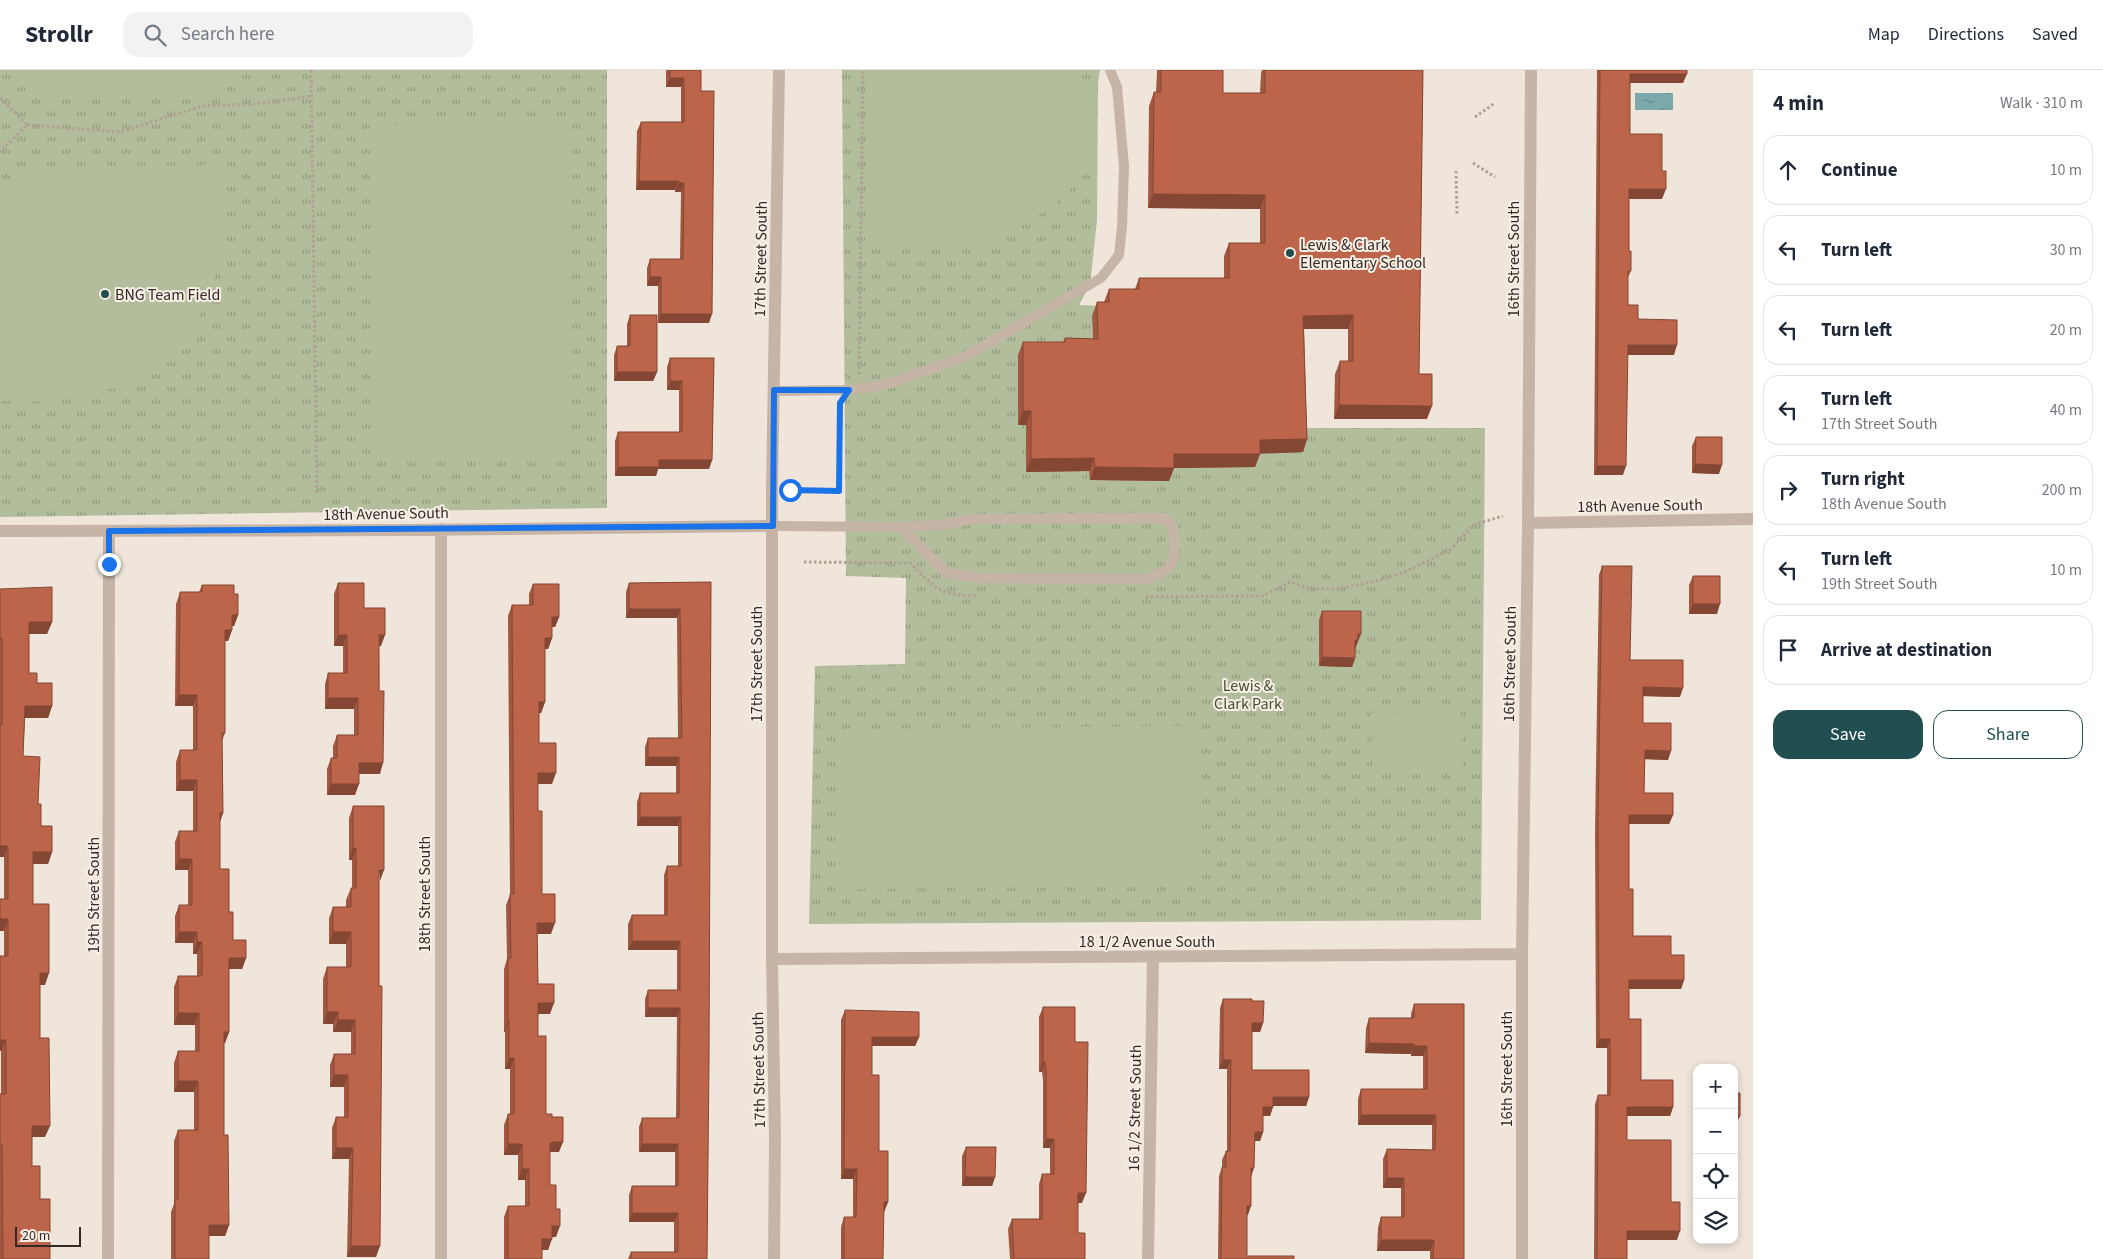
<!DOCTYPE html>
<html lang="en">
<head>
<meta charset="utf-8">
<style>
	:root { --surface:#fff; --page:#f2f2f3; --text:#1f2937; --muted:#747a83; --line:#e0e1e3; --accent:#204e51 }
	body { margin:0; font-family:"Source Sans 3",sans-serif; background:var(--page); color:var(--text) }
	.controls { position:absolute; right:15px; bottom:15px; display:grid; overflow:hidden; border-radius:10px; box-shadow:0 2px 8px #0003 }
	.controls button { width:45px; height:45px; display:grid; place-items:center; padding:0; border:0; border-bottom:1px solid var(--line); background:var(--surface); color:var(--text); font:25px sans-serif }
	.scale { position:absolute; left:15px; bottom:12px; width:66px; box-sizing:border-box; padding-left:5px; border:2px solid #332a27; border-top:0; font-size:14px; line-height:18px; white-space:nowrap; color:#332a27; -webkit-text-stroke:4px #f7efe5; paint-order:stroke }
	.stop { position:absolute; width:15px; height:15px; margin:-11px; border:4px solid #1a73e8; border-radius:50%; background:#fff }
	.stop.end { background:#1a73e8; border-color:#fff; box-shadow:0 1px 5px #0008 }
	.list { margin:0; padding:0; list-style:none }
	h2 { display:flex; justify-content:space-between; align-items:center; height:65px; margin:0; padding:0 20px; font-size:21px }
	h2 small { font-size:16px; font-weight:400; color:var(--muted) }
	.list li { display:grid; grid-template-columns:32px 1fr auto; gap:15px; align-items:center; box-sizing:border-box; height:70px; margin:0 10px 10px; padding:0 10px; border:1px solid var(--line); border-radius:15px }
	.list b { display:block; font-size:19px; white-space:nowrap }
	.list p { margin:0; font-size:16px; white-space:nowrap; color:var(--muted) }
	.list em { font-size:16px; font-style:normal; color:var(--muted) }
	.actions { display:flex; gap:10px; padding:15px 20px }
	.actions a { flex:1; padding:11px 0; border:1px solid var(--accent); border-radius:15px; text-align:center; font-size:18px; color:var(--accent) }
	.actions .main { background:var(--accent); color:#fff }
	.icon { flex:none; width:28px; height:28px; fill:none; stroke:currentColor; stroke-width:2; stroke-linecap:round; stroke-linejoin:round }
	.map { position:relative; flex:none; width:1753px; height:1189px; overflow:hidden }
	header { display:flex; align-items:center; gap:30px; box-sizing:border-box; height:70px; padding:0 25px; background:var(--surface); border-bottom:1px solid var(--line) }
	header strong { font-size:24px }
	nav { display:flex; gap:28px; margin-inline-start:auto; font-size:18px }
	.search { width:350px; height:45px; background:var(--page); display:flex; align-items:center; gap:12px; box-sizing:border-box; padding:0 18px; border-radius:15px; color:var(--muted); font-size:19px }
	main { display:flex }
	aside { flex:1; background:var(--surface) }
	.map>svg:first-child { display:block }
	.park { fill:url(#park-tufts) }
	.pitch { fill:#b2bd9b }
	.water { fill:url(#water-ripples) }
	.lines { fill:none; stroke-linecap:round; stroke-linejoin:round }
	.path { stroke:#b19f91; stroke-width:3; stroke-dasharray:2.5 2.5; stroke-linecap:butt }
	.service { stroke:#c6b5a7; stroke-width:10 }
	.minor { stroke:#c6b5a7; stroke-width:12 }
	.wall { fill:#a25740 }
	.shaded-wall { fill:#844734 }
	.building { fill:#bc654b; stroke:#844734 }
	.route { stroke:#1a73e8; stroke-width:6 }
	.poi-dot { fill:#204e51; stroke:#f7efe5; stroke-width:2 }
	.labels { text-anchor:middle; stroke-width:4; stroke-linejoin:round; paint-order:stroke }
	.poi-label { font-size:16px; fill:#332a27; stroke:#f7efe5; text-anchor:start }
	.street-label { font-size:16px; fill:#332a27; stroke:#f7efe5 }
	.park-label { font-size:16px; fill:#434f2d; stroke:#f7efe5 }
</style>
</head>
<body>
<header>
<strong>Strollr</strong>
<div class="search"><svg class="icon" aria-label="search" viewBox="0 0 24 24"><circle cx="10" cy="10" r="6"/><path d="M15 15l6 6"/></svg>Search here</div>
<nav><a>Map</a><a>Directions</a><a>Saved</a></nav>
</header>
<main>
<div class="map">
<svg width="1753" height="1189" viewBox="0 0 1753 1189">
	<defs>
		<pattern id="park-tufts" width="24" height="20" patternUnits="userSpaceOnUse" patternTransform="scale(1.25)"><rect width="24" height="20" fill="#b2bd9b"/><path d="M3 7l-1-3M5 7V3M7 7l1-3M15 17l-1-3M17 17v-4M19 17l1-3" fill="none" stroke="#919a7e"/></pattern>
		<pattern id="water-ripples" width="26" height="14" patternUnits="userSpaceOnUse" patternTransform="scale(1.25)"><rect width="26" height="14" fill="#7ba8aa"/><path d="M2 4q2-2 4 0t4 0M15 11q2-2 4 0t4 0" fill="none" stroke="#65898a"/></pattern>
	</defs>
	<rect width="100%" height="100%" fill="#efe5da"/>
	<!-- park -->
	<path class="park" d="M0,0H607V438L0,447Z
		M842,0H1100L1098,13L1097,150L1090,215L1079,235L1104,236V246H1092L1093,269L1032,355L1089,401L1090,410L1169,411V398L1255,379L1301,358H1485L1481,850L809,854L815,596L905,594L906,508L846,506Z"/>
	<!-- pitch -->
	<path class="pitch" d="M8,0H225L224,21H29Z
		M867,0H1071L1090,24L1097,65L1092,96L1058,132L1011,163L966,178H912L869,171Z
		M570,54L571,386L371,387L370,55Z
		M223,95C223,117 225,139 224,160C224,170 221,181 219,190C205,264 160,308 88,326C61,333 27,331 0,331V121L27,96Z
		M1461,642L1462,698L1372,699L1371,643Z
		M1200,656L1202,816L841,819L840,659Z"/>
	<!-- water -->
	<path class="water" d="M1635,23H1673V40H1635Z"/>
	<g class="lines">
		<!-- path -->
		<path class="path" d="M311,0L317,424
			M0,28L27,55L0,82
			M1475,47L1495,33
			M27,55L120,62L202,36L257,34L311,26
			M1473,93L1495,107
			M1456,101L1457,144
			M859,304L863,0
			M790,420L839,421L840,334
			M804,492L910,493C936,519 939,525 977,526
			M1146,527L1263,526L1290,512L1311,519H1338L1376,511L1403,503L1451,479L1473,455L1503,446"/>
		<!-- service -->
		<path class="service" d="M774,321L849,320L885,315L964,287L1101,208L1119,185L1122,157L1124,96L1117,17L1110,0
			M773,456L901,457L941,455L973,449L1163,448L1172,456L1175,473L1174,487L1168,499L1148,509L979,508L946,503L901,457"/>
		<!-- minor -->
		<path class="minor" d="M1528,453L1753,449
			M0,461L410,460L773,456
			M772,889L1522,884
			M108,1189L109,461
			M441,1189V459
			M774,1189L775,1068L772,889V420L779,0
			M1148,1189L1153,887
			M1522,1189V884L1528,453L1531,0"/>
	</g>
	<!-- wall -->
	<path class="wall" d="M666,0H701V21L709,253H658V216H647V198L650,189H680L681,122H675V120H636L637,61L641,52H681V17H666Z
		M1157,0H1223V23H1260L1261,3L1262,0H1423L1419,304L1427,349H1334L1335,304L1340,291H1348V259H1304L1307,369L1303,382L1260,383L1255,397L1174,398L1169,411L1090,410L1089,401L1026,402V355H1018V285L1023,272H1063L1065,268L1093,269L1092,246L1097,232H1104L1109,219H1135L1139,208H1224V186L1229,173H1260V139L1148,138L1149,36L1154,22H1156L1157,2Z
		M1597,0H1687L1683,13H1630V64L1662,129H1629V181L1631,201L1628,207V235L1638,249L1674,285H1627L1623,405H1594Z
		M630,245L657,302L653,311H614V285L617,276H627V254Z
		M670,288H714L712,390L709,399H658L656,406H615V371L618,362H679V320H667V297Z
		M1696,367L1719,404L1692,403V376Z
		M1602,496L1630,590L1680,627L1643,626V653L1668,690L1645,689L1644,723L1673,745L1669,754H1629V819L1633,866L1671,885L1684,910L1681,919H1629V949L1641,1010L1673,1037L1670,1046H1627V1070L1671,1132L1677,1170H1627V1189H1594L1595,1034L1598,1025H1607V978H1596L1595,762L1599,505Z
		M1693,506L1717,544H1689V515Z
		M711,512L707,1189H628L631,1182H674V1152H629V1125L632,1116H675V1082H639V1057L642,1048H676L677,947H645V929L648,920H677V880H628V854L632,845H664V805L667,796H678V756H637V732L640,723H676V696H645V677L648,668H678L677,548H626V522L629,513Z
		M338,513L364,538L381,576H379L380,704H359L355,725H327V699L331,688H333V676L337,665H354V639H325V614L328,603H343V576H334V524Z
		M533,514L559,547L555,557H552V568L548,579H545V632L541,643H539V673L552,714H538V741L542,824L551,864H537L538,914L550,944H538V966L546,1044L552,1047L559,1082H550V1115L556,1167H552L548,1180H542V1189H504V1147L508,1136H525V1110H518V1085H504V1055L508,1044H510V999H505V962H504V899L507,889L506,835L510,825L508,546L512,535H529V524Z
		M202,515L234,524L238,545L234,556H232V560L228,571H225V663L222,671L223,743L220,752V799L229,842L233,870L246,888L242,899H229V962L225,973H224V1065L229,1155L225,1166H209V1189H171V1142L174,1134V1071L178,1060H194V1022H174V993L178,981H195V955H174V917L178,906H197V884H193V873H175V846L179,835H188V800H175V772L179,761H193V721H176V692L180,680H193V636H175L176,534L180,522H199Z
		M0,519L52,552L47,564H29V603L37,613L52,636L48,648H25L23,686L38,734L41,756L52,782L48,794H33V834L45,915H40V968L45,1067H32V1096L40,1129L50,1189H0V1024H1V981H0L4,886V861H0L4,829V787H0Z
		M1322,541L1358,574H1357L1355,578V588L1352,597L1319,596V550Z
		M353,736L379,811L376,1187H347L349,1089H332V1058L336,1047H344V1017H330V995L334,984H351V962H333V954H323V909L327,897H346V874H329V848L333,837H346V830L351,818H352V790H349V748Z
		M1223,929L1252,931L1263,953L1260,962H1252V1000L1309,1027L1306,1036H1273L1270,1046H1263V1062L1260,1071H1255L1247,1145V1186L1294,1189H1218L1219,1106L1222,1097V1090L1226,1081H1227V999H1219L1220,938Z
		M1414,934H1464V1189H1430V1181H1377L1378,1157L1381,1147H1401V1118H1383V1089L1387,1079L1432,1080V1055H1358V1029L1361,1019H1423V986H1411V984L1365,983L1366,958L1369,948H1411V944Z
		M1043,937L1075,972L1082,1133H1078V1163L1085,1189H1010L1008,1159L1012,1149H1039V1114L1042,1104H1050V1078H1043V1010L1042,1002H1039V947Z
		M845,940L919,967L915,976H872V1005L879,1081L888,1132L884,1142H883V1189H841V1157L844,1147H853V1109H841V950Z
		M966,1077L995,1107L992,1116H962V1086Z"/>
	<!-- shaded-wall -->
	<path class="shaded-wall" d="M1630,4H1687L1683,13H1626Z
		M670,8H684L681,17H666Z
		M639,111H679L675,120H636Z
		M679,113H684L681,122H675Z
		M1629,119H1666L1662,129H1626Z
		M1153,124L1265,125L1260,139L1148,138Z
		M650,207H661L658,216H647Z
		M661,244H712L709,253H658Z
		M1353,245L1348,259H1298L1303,246Z
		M1628,275H1677L1674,285H1624Z
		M617,302H657L653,311H614Z
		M670,311H682L679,320H667Z
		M1339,335L1432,336L1427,349H1334Z
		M1023,341H1031L1026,355H1018Z
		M1307,369L1303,382L1255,384L1260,370Z
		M1174,384H1260L1255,397L1169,398Z
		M1094,388L1089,401L1026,402L1031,389Z
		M659,390H712L709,399H658L656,406H615L618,397Z
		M1695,394L1722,395L1719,404L1692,403Z
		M1597,396H1626L1623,405H1594Z
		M1095,397L1174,398L1169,411L1090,410Z
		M1693,534H1720L1717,544H1689Z
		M629,539H680L677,548H626Z
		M232,545H238L234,556H228Z
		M552,547H559L555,557H548Z
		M29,552H52L47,564H24Z
		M225,560H232L228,571H221Z
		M1358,564H1361L1355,579V570Z
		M338,565H347L343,576H334Z
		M379,565H385L381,576H375Z
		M545,568H552L548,579H541Z
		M1322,587L1355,588L1352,597L1319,596Z
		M1643,617L1683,618L1680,627L1640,626Z
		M179,625H197L193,636H175Z
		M328,628H358L354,639H325Z
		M539,632H545L541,643H536Z
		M25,636H52L48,648H21Z
		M1645,680L1671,681L1668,690L1641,689Z
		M648,687H679L676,696H645Z
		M359,693H383L380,704H355Z
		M538,703H556L552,714H534Z
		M180,710H197L193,721H176Z
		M331,714H359L355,725H327Z
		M220,743H223L219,754Z
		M1629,745H1673L1669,754H1626Z
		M640,747H681L678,756H637Z
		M0,776H8L4,787H0Z
		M353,778H356L352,790H349Z
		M33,782H52L48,794H29Z
		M179,789H192L188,800H175Z
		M379,800H384L380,811Z
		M0,849H8L4,861H0Z
		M537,853H555L551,864H533Z
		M179,862H197L193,873H175Z
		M333,862H351L346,874H329Z
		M632,871H680L677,880H628Z
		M197,872H202L197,884H193Z
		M229,888H246L242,899H225Z
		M40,903H49L45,915H35Z
		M1629,910H1684L1681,919H1626Z
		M538,933H554L550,944H534Z
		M648,938H680L677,947H645Z
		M327,942H338L333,954H323Z
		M178,943H199L195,955H174Z
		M338,950H355L351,962H333Z
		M508,951H509L505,962H504Z
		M1252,953H1263L1260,962H1249Z
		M224,962H229L225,973H220Z
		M872,967H919L915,976H868Z
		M1599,969H1610L1607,978H1596Z
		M0,970H6L1,981H0Z
		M1369,973L1414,974L1411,984L1365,983Z
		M1414,976H1427L1423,986H1411Z
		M509,988H514L510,999H505Z
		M1223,990H1231L1227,999H1219Z
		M1043,992H1045L1042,1002H1039Z
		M334,1005H348L344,1017H330Z
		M178,1011H198L194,1022H174Z
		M1273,1027H1309L1306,1036H1270Z
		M1263,1037H1273L1270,1046H1260Z
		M1627,1037H1673L1670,1046H1624Z
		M1361,1045H1436L1432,1055H1358Z
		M1734,1046H1740L1738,1050H1734Z
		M32,1056H50L45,1067H28Z
		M1255,1062H1263L1260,1071H1252Z
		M1046,1069H1054L1050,1078H1043Z
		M552,1072H563L559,1082H548L550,1074Z
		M508,1074H522L518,1085H504Z
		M642,1074H678L675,1082H639Z
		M336,1078H353L349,1089H332Z
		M1251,1098H1254L1251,1107Z
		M522,1099H529L525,1110H518Z
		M844,1099H857L853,1109H841Z
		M965,1107H995L992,1116H962Z
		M1387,1108H1404L1401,1118H1383Z
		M1078,1123H1086L1082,1133H1075Z
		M884,1132H888L884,1142H880Z
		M1247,1136H1251L1248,1145H1244Z
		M632,1143H678L674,1152H629Z
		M209,1155H229L225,1166H205Z
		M552,1156H560L556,1167H548Z
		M1627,1161H1680L1677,1170H1624Z
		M542,1169H552L548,1180H538Z
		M1381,1170H1434L1430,1181H1377Z
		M351,1176H380L376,1187H347Z"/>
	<!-- building -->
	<path class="building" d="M670,0H701V21H714L712,244H661V207H650V189H683L684,113H679V111H639L641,52H684V8H670Z
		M1161,0H1223V23H1265V0H1423L1419,304H1432V336L1339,335L1340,291H1353V245L1303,246L1307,369L1260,370V384H1174V398L1095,397L1094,388L1031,389V341H1023V272H1065V268L1098,269L1097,232H1109V219H1139V208H1229V173H1265V125L1153,124L1154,22H1161Z
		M1600,0H1687V4H1630V64H1662V101H1666V119H1629V181H1631V201H1628V235H1638V249L1677,250V275H1628L1626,396H1597Z
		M630,245H657V302H617V276H630Z
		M670,288H714L712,390H659V397H618V362H682V311H670Z
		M1696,367H1722V395L1695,394Z
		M1602,496H1632L1630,590H1683V618L1643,617V653H1671V681L1645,680L1644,723H1673V745H1629V819H1633V866H1671V885H1684V910H1629V949H1641V1010H1673V1037H1627V1070H1671V1132H1680V1161H1627V1189H1597L1598,1025H1610V969H1599L1598,753Z
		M1693,506H1720V534H1693Z
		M711,512L709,992L707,1189H631V1182H678V1143H632V1116H678V1074H642V1048H679L680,938H648V920H680V871H632V845H667V796H681V747H640V723H679V687H648V668H682L680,539H629V513Z
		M338,513H364V538H385V565H379V621H384L383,693H359V714H331V688H337V665H358V628H328V603H347V565H338Z
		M533,514H559V547H552V568H545V632H539V673H556V703H538V741H542V824H555V853H537L538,914H554V933H538V966H546V1044H552V1047H563V1072H552L550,1074V1115H556V1139H560V1156H552V1169H542V1189H508V1136H529V1099H522V1074H508V1044H514V988H509V951H508V888H511L510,824H514L512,535H533Z
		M202,515H234V524H238V545H232V560H225V663H222L223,743H220V799H229V842H233V870H246V888H229V962H224V1065H228L229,1155H209V1189H175V1130H178V1060H198V1011H178V981H199V943H178V906H202V872H197V862H179V835H192V789H179V761H197V710H180V680H197V625H179L180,522H202Z
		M52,517V552H29V603H37V613H52V636H25L23,686L40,687L38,734H41V756H52V782H33V834H49V903H40V968H49L50,1056H32V1096H40V1129H50V1189H3L2,1074H0V1024H6V970H0V886H8V849H0V829H8V776H0V655H2V568H0V519Z
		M1322,541H1361V564H1358V570H1355V588L1322,587Z
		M353,736H384V800H379V916H382L380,1176H351L353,1078H336V1047H348V1005H334V984H355V950H338V942H327V897H351V862H333V837H351V818H356V778H353Z
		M1223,929H1252V931H1264L1263,953H1252V1000H1309V1027H1273V1037H1263V1062H1255L1254,1098H1251V1136H1247V1186H1294V1189H1221L1222,1097H1226V1081H1230L1231,990H1223Z
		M1414,934H1464V1189H1433L1434,1170H1381V1147H1404V1108H1387V1079L1435,1080L1436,1045H1361V1019H1427V976H1414V974L1369,973V948H1414Z
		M1043,937H1075V972H1088L1086,1123H1078V1163H1085V1189H1014L1012,1149H1042V1104H1054V1069H1046V1000L1045,992H1043Z
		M845,940L919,942V967H872V1005H879V1081H888V1132H884L883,1189H844V1147H856L857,1099H844Z
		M1734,1023H1740V1046H1734Z
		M966,1077H996L995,1107H965Z"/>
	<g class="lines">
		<!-- route -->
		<path class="route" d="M109,494V461L773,456L774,320H849L840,333L839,421L790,420"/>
	</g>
	<!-- markers -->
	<g class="poi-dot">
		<circle cx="1290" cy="183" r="5"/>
		<circle cx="105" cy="224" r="5"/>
	</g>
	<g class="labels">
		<!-- poi labels -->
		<g class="poi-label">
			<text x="1300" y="180">Lewis &amp; Clark<tspan x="1300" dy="18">Elementary School</tspan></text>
			<text x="115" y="230">BNG Team Field</text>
		</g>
		<!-- street labels -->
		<g class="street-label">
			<text transform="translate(760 189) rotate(-89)" y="6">17th Street South</text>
			<text transform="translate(1513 189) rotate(-90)" y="6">16th Street South</text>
			<text transform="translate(1640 435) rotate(-1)" y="6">18th Avenue South</text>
			<text transform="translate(386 443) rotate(-1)" y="6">18th Avenue South</text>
			<text transform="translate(756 594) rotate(-90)" y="6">17th Street South</text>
			<text transform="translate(1509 594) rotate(-89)" y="6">16th Street South</text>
			<text transform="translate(424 824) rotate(-90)" y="6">18th Street South</text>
			<text transform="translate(93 825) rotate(-90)" y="6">19th Street South</text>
			<text x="1147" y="877">18 1/2 Avenue South</text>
			<text transform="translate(1506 999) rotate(-90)" y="6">16th Street South</text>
			<text transform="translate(758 1000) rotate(-91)" y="6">17th Street South</text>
			<text transform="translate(1134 1038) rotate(-89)" y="6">16 1/2 Street South</text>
		</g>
		<!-- park labels -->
		<g class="park-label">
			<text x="1248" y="621">Lewis &amp;<tspan x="1248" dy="18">Clark Park</tspan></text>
		</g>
	</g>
</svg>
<div class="controls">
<button>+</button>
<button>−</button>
<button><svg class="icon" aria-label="locate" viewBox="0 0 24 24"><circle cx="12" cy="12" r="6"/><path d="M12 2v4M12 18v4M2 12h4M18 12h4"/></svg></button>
<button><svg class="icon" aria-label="layers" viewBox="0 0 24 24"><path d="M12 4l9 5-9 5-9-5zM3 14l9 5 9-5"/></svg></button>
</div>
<div class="scale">20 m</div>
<div class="stop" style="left:790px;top:420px"></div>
<div class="stop end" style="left:109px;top:494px"></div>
</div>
<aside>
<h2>4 min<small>Walk · 310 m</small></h2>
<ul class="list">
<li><svg class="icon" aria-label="ahead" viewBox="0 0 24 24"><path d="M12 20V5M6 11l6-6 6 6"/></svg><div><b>Continue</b></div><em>10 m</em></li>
<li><svg class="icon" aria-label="left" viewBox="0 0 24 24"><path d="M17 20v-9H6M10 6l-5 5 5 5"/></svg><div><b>Turn left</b></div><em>30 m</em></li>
<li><svg class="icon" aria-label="left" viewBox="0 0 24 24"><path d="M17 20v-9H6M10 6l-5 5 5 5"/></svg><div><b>Turn left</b></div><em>20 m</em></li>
<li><svg class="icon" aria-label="left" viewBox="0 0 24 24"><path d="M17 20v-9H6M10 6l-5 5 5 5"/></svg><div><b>Turn left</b><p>17th Street South</p></div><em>40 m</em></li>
<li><svg class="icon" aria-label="right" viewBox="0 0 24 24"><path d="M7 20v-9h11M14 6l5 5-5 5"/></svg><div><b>Turn right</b><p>18th Avenue South</p></div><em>200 m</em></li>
<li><svg class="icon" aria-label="left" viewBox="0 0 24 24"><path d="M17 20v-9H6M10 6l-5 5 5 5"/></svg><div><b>Turn left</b><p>19th Street South</p></div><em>10 m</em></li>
<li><svg class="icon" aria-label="arrive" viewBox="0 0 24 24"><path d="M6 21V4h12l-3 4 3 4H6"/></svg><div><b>Arrive at destination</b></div></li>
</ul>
<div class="actions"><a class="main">Save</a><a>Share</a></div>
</aside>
</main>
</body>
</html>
